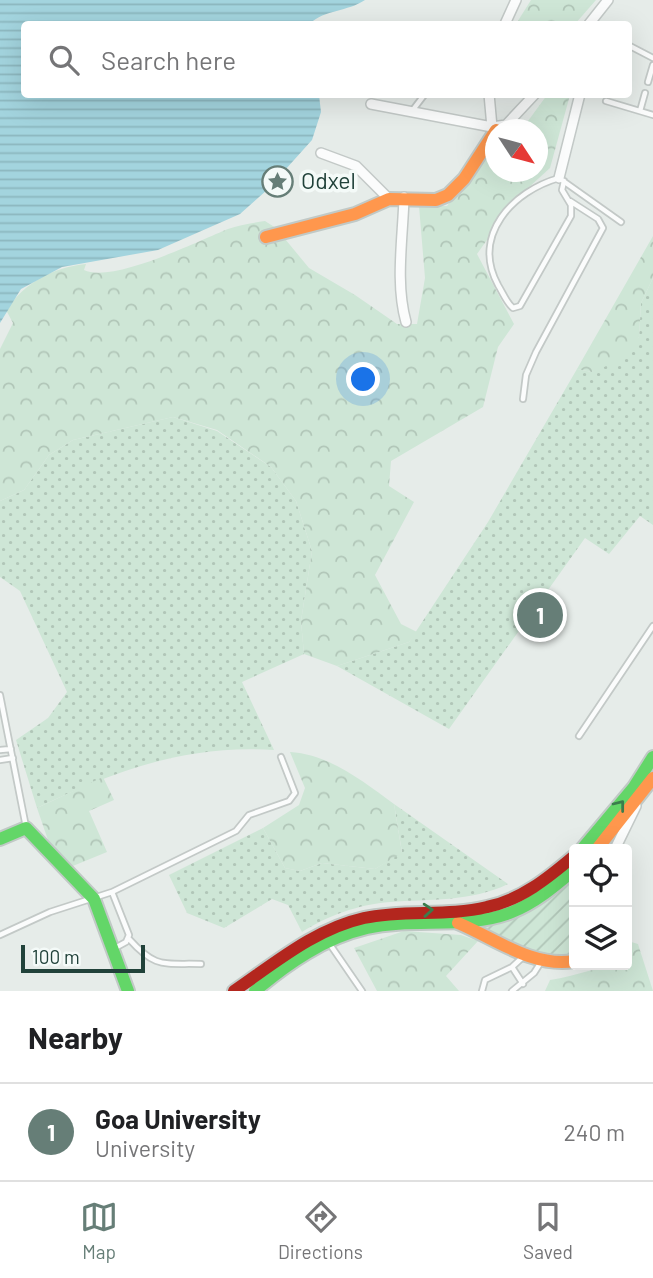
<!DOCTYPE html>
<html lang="en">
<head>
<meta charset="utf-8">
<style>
	:root { --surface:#fff; --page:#f6f6f6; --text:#202124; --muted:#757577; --line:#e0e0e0; --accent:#667e77 }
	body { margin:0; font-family:Barlow,sans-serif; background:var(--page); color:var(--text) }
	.controls { position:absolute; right:21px; bottom:21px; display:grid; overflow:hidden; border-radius:7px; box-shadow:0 7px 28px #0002 }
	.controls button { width:63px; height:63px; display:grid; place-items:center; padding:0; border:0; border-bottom:2px solid var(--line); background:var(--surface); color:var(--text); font:35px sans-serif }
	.compass { position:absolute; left:485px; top:119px; width:63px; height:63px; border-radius:50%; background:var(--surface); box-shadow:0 7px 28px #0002; rotate:126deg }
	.scale { position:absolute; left:21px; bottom:18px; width:124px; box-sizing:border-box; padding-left:7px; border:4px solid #21423a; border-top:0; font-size:19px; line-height:24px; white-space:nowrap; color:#21423a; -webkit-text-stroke:5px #f4faf8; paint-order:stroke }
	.you { position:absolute; left:364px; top:380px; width:24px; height:24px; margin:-18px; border:5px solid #fff; border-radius:50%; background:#1a73e8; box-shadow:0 0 0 10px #1a73e833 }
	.badge { display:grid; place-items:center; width:46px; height:46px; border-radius:50%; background:var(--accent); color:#fff; font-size:23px; font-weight:700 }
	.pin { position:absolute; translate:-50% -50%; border:4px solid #fff; box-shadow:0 2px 7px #0006 }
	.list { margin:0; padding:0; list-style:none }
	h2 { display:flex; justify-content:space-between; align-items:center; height:91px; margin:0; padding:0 28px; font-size:30px }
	h2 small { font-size:23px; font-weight:400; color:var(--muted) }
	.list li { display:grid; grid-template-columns:46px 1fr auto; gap:21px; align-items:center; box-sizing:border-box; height:98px; padding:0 28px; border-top:2px solid var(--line) }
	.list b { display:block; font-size:26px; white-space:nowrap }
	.list p { margin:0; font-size:23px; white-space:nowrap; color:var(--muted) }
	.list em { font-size:23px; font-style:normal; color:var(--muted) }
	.icon { flex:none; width:38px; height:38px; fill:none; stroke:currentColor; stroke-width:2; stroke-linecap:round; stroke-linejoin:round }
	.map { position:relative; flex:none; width:653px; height:991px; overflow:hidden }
	.search { position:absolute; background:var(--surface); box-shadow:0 7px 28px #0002; left:21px; right:21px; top:21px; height:77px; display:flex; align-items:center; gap:18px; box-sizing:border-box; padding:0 24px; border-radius:7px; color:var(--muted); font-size:26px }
	.sheet { height:189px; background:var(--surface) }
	nav { display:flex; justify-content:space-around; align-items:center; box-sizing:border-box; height:98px; border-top:2px solid var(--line); background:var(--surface); font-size:19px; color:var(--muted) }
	nav a { display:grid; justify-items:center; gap:4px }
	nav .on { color:var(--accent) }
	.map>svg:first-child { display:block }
	.grass { fill:url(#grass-dots) }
	.forest { fill:url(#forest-crowns) }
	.garden { fill:url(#garden-furrows) }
	.water { fill:url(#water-rules) }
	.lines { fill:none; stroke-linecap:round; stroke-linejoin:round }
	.lane-casing { stroke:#c3c9c7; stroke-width:8 }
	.street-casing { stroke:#c3c9c7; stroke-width:12 }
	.fast-casing { stroke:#c1c9c6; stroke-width:16 }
	.slow-casing { stroke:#c1c9c6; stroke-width:16 }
	.jam-casing { stroke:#c1c9c6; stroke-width:16 }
	.lane { stroke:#fbfcfc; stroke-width:4.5 }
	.street { stroke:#fbfcfc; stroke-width:9 }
	.fast { stroke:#63d668; stroke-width:12 }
	.slow { stroke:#ff974d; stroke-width:12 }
	.jam { stroke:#b3261e; stroke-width:12 }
	.oneway { stroke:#3b7d4c }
	.labels { text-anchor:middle; stroke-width:7; stroke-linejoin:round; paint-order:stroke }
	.poi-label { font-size:23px; fill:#21423a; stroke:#f4faf8; text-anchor:start }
</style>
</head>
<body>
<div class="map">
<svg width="653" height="991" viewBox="0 0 653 991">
	<defs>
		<pattern id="grass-dots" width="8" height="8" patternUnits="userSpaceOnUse" patternTransform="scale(1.75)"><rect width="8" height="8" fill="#cee6d6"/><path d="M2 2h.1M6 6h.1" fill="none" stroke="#b1c6b8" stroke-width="1.8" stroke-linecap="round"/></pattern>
		<pattern id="forest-crowns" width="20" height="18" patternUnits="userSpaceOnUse" patternTransform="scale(1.75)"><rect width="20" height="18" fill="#cee6d6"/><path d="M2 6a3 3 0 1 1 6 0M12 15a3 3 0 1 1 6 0" fill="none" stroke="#b1c6b8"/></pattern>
		<pattern id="garden-furrows" width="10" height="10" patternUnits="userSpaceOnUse" patternTransform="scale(1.75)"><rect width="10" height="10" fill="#cee6d6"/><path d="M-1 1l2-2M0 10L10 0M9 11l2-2" fill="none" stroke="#b1c6b8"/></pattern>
		<pattern id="water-rules" width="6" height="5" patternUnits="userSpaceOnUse" patternTransform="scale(1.75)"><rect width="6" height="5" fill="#a3d4de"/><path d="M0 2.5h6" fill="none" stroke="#8cb7bf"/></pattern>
	</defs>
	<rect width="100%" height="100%" fill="#e6ece9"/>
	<!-- grass -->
	<path class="grass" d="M653,278V525L640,516L609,554L585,538L449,729L337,666L409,642L488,522L577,369L592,372L639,337L641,303Z
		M173,417L217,431L271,467L296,501L312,551L301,621L304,654L242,682L274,750C187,744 114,771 37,808L16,740L48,718L67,692L20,591L0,577V501L24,490L49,455L73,440Z
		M394,804L508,884C471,902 429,899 390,902C360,904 327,916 302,932L288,905L272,899L224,928L187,913L169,875L263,828L285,868L300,871L322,863L375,869L402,852Z"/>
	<!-- forest -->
	<path class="forest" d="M531,0H596L575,24H516Z
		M547,95H570L550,168L516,199L477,254L514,324L498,347L483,407L391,461L389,486L414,502L375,575L401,624L417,632L409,642L337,666L304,654L301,621L312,551L296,501L271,467L217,430L173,417L73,440L49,455L24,490L0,501V349L13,323L6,310C26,282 51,268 86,264L84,270C112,284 198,241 228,229C239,225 252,223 265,221L276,228L309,268L355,295L397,324H417L425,278L419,206H447L495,145L496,172H538V130L510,129L528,121Z
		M653,236V278L641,303L639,337L623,359L592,372L577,369Z
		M290,752C329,754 364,782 394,804L402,853L375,869L322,863L300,871L285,868L263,828L299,805L305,788Z
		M103,777L114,800L89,811L107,852L68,868L48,840L37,808Z
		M404,931L461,935L478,941L446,976L459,991H377L354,948Z
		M628,941L638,944L653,991H545L550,980C577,976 600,965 627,965Z"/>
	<!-- garden -->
	<path class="garden" d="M574,878L573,954C538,960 504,937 472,924L523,912Z"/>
	<!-- water -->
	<path class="water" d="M0,0H365C347,12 326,9 309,24H24V94L319,95L321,112L312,140L267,190L240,214L158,250L62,267L21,289L0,323Z"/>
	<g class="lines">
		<defs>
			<path id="lane" d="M628,45L653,58
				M648,82L653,65
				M606,101L653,115
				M412,111L425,94
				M640,111L645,93
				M564,181L562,190L571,205V216L520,306L513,308C506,302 503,293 498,285C471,235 513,191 559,178L621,222
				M523,399L526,375L536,352L603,228L598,219L570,201
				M0,695L26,827
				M579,736L653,626
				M0,750L11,749
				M0,760L13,758
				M112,892L236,831L249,815L289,801L295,793L281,757
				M0,935L50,912L112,892L129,935L126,942L115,948
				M129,939C156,969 163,963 201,964
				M329,943L362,991
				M512,967L523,984
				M482,991L485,980L512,967L524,956
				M512,991L534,973L541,962"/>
			<path id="street" d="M505,24L516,0
				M589,24L608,0
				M489,94L492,127L506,125L535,94
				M371,104L492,127
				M321,153L356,166L389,199
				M559,178L580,94
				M404,197C403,237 395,283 406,322
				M615,849L636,806"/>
			<path id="fast" d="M0,839L26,828L94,899L128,991
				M582,849L634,787L653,757
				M255,991C288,963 324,938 367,928C414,917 466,930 512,912C535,903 555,886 574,870"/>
			<path id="slow" d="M266,237L355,214L389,199L436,200L448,195L464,179L496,130
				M597,849L653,778
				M458,923C494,938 533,968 574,961"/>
			<path id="jam" d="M234,991C275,963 315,929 364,918C405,909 447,917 487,907C521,900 548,878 574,856"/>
		</defs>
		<!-- lane casing -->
		<use href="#lane" class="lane-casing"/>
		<!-- street casing -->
		<use href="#street" class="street-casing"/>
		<!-- fast casing -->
		<use href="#fast" class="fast-casing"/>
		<!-- slow casing -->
		<use href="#slow" class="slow-casing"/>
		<!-- jam casing -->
		<use href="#jam" class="jam-casing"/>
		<!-- lane -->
		<use href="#lane" class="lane"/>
		<!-- street -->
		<use href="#street" class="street"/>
		<!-- fast -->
		<use href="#fast" class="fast"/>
		<!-- slow -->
		<use href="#slow" class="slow"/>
		<!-- jam -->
		<use href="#jam" class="jam"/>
	</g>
	<!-- one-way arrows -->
	<defs><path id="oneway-chevron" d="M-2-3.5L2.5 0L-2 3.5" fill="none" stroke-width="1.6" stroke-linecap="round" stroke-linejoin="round" transform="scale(1.75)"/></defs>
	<g class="oneway">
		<use href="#oneway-chevron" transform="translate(620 805) rotate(-52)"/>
		<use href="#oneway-chevron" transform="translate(428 910) rotate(-4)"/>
	</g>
	<!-- icons -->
	<defs>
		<symbol id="sight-ring" viewBox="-11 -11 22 22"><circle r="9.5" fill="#f4faf8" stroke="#667e77" stroke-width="1.5"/><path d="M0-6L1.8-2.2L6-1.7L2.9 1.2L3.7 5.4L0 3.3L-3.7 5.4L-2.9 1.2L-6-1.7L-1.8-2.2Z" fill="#667e77"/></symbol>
	</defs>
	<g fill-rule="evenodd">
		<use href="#sight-ring" x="260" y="164" width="35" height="35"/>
	</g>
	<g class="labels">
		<!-- poi labels -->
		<g class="poi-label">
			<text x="301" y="189">Odxel</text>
		</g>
	</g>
</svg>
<div class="controls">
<button><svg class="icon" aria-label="locate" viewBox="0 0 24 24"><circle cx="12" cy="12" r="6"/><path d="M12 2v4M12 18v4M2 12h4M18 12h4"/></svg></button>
<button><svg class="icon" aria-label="layers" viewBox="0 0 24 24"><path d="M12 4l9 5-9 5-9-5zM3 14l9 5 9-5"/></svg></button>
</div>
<svg class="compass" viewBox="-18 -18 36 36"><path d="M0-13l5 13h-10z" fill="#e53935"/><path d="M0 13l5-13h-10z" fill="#757577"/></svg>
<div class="scale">100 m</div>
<div class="you"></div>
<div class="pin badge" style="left:540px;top:615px">1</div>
<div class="search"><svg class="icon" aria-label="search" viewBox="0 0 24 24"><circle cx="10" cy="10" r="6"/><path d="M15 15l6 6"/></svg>Search here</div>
</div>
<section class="sheet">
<h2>Nearby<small></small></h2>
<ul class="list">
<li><span class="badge">1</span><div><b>Goa University</b><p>University</p></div><em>240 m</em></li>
</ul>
</section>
<nav>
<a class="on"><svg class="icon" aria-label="map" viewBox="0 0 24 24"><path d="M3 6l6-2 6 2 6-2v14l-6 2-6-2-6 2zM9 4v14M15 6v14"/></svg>Map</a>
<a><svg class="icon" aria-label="directions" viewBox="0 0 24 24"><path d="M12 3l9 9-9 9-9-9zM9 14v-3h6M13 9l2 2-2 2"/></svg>Directions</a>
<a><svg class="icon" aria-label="saved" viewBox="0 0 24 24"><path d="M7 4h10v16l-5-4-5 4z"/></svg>Saved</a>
</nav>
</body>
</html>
